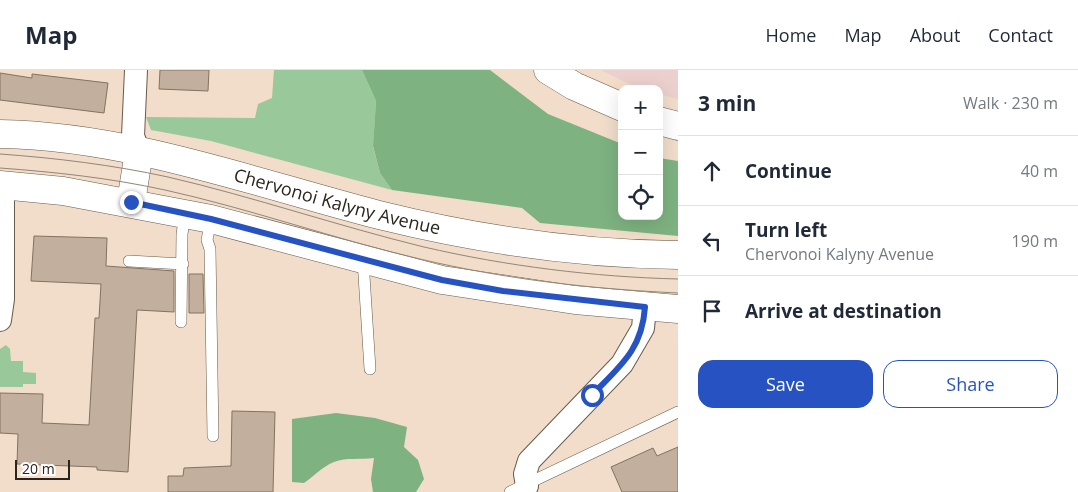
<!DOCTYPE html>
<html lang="en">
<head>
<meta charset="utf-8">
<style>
	:root { --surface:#fff; --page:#f2f2f3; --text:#1f2937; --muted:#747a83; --line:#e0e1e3; --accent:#2753c2 }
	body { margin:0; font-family:"Open Sans",sans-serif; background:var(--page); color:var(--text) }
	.controls { position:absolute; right:15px; top:15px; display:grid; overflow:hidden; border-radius:10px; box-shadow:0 5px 20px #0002 }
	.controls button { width:45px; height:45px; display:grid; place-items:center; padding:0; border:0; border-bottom:1px solid var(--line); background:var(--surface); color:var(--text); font:25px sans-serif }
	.scale { position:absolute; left:15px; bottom:12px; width:55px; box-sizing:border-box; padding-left:5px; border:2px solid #2b241d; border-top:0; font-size:14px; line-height:18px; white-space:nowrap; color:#2b241d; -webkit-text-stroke:4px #fff; paint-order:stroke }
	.stop { position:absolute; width:15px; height:15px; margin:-11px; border:4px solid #2753c2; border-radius:50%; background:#fff }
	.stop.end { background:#2753c2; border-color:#fff; box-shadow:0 1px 5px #0008 }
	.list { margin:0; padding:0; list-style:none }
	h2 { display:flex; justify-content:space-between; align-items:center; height:65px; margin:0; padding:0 20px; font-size:21px }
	h2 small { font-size:16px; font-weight:400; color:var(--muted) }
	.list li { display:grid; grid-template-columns:32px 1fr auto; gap:15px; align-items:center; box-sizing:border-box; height:70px; padding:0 20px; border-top:1px solid var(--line) }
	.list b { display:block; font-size:19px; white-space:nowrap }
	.list p { margin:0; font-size:16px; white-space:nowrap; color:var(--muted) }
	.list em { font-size:16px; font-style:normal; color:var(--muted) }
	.actions { display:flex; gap:10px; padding:15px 20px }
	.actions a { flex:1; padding:11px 0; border:1px solid var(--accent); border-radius:15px; text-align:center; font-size:18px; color:var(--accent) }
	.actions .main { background:var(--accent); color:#fff }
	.icon { flex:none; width:28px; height:28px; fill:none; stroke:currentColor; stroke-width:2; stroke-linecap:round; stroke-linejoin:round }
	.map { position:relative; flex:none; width:678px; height:422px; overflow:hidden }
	header { display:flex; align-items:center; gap:30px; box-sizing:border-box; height:70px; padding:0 25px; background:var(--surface); border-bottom:1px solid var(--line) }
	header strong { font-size:24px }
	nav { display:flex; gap:28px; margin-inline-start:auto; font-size:18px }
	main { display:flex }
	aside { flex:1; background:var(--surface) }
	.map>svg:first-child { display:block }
	.education { fill:#ebd0cd }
	.green { fill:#99c89b }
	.forest { fill:#7eb281 }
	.building { fill:#c2af9d; stroke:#837261 }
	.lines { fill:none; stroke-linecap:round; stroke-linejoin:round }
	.lane-casing { stroke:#6a5a49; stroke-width:12 }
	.street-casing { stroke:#6a5a49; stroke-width:24 }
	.secondary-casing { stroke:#6a5a49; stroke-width:29 }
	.lane { stroke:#fff; stroke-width:11 }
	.street { stroke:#fff; stroke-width:22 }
	.secondary { stroke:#fff; stroke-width:28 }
	.tram { stroke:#938578; stroke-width:1 }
	.route { stroke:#2753c2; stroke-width:6 }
	.labels { text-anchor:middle; stroke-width:5; stroke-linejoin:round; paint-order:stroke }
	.street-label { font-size:18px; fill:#2b241d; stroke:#fff }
</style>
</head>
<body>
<header>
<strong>Map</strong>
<nav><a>Home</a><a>Map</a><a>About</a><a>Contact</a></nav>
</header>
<main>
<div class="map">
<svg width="678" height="422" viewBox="0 0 678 422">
	<rect width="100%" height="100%" fill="#f1ddca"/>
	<!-- education -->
	<path class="education" d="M601,0H678V29L659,24V19H643L633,16Z"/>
	<!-- green -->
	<path class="green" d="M274,0H362L376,31L373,77L380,103L392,120L211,71L151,60L146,47L255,48L258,34L272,28Z
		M6,275L10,279L11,291H23V302L36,303V314H23V317H0V279Z"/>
	<!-- forest -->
	<path class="forest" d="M362,0H490L548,44L622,74V146H659V88L678,91V166L540,153L522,138L392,120L380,103L373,76L376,31Z
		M336,343L375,348L407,357L404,377L418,390L424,409L416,422H373L371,409L374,388C361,390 346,387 334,392C323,396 313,407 304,413L292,412V349Z"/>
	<!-- building -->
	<path class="building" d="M160,0H209L208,21L159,19Z
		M0,3L32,8V4L108,13L104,43L0,30Z
		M34,166L107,168L106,196L174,201V242L137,240L128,402L97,400V397L17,394L18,364L0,363V323L43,324L42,353L89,355L95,248H99L101,214L31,211Z
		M189,204H203L204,243H189Z
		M232,341L275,342L273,422H168V406H183L184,398L231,396Z
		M678,377V422H622L611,397L653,378L657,386Z"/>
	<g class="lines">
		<defs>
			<path id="lane" d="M211,149L207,170L210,179L213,366
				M363,190L370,299
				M129,191L183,194
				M181,252L182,164L185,144
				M510,422L678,342"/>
			<path id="street" d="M136,0L133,66L139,82
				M0,250L3,229V115
				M527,416L525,404L529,391L622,294L643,258L645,237"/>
			<g id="secondary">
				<path d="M548,0L574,16L622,37"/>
				<path d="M659,51L678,56"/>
				<path id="s1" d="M0,64C129,66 255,113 379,145C476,169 578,184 678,185"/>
				<path d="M0,115L63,121L211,149L442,210L575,230L678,239"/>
				<path d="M131,132L139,82"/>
			</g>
		</defs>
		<!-- lane casing -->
		<use href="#lane" class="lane-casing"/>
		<!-- street casing -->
		<use href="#street" class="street-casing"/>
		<!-- secondary casing -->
		<use href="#secondary" class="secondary-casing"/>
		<!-- lane -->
		<use href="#lane" class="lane"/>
		<!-- street -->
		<use href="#street" class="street"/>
		<!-- secondary -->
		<use href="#secondary" class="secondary"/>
		<!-- tram -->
		<path class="tram" d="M0,84C56,88 113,95 168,107C254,127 338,156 424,177C506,196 594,207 678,209
			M0,98C55,102 110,108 165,120C251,139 334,169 420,189C504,209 591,219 678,223"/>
	</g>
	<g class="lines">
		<!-- route -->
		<path class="route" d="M131,132L211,149L442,210L503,221L645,237C642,280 620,296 592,325"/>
	</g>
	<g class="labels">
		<!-- street labels -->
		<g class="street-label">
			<text dy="6" stroke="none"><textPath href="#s1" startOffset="345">Chervonoi Kalyny Avenue</textPath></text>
		</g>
	</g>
</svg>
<div class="controls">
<button>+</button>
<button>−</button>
<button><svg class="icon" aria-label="locate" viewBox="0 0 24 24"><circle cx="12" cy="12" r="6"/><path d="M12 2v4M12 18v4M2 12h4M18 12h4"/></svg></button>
</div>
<div class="scale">20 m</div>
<div class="stop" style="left:592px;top:325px"></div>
<div class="stop end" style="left:131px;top:132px"></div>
</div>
<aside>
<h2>3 min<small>Walk · 230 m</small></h2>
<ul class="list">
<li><svg class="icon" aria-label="ahead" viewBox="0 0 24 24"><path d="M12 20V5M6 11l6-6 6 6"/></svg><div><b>Continue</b></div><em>40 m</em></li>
<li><svg class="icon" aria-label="left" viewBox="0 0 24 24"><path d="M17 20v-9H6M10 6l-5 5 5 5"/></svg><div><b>Turn left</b><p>Chervonoi Kalyny Avenue</p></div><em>190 m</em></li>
<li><svg class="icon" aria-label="arrive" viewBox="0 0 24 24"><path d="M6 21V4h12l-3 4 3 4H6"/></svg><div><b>Arrive at destination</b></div></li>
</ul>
<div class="actions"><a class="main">Save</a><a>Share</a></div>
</aside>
</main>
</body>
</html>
